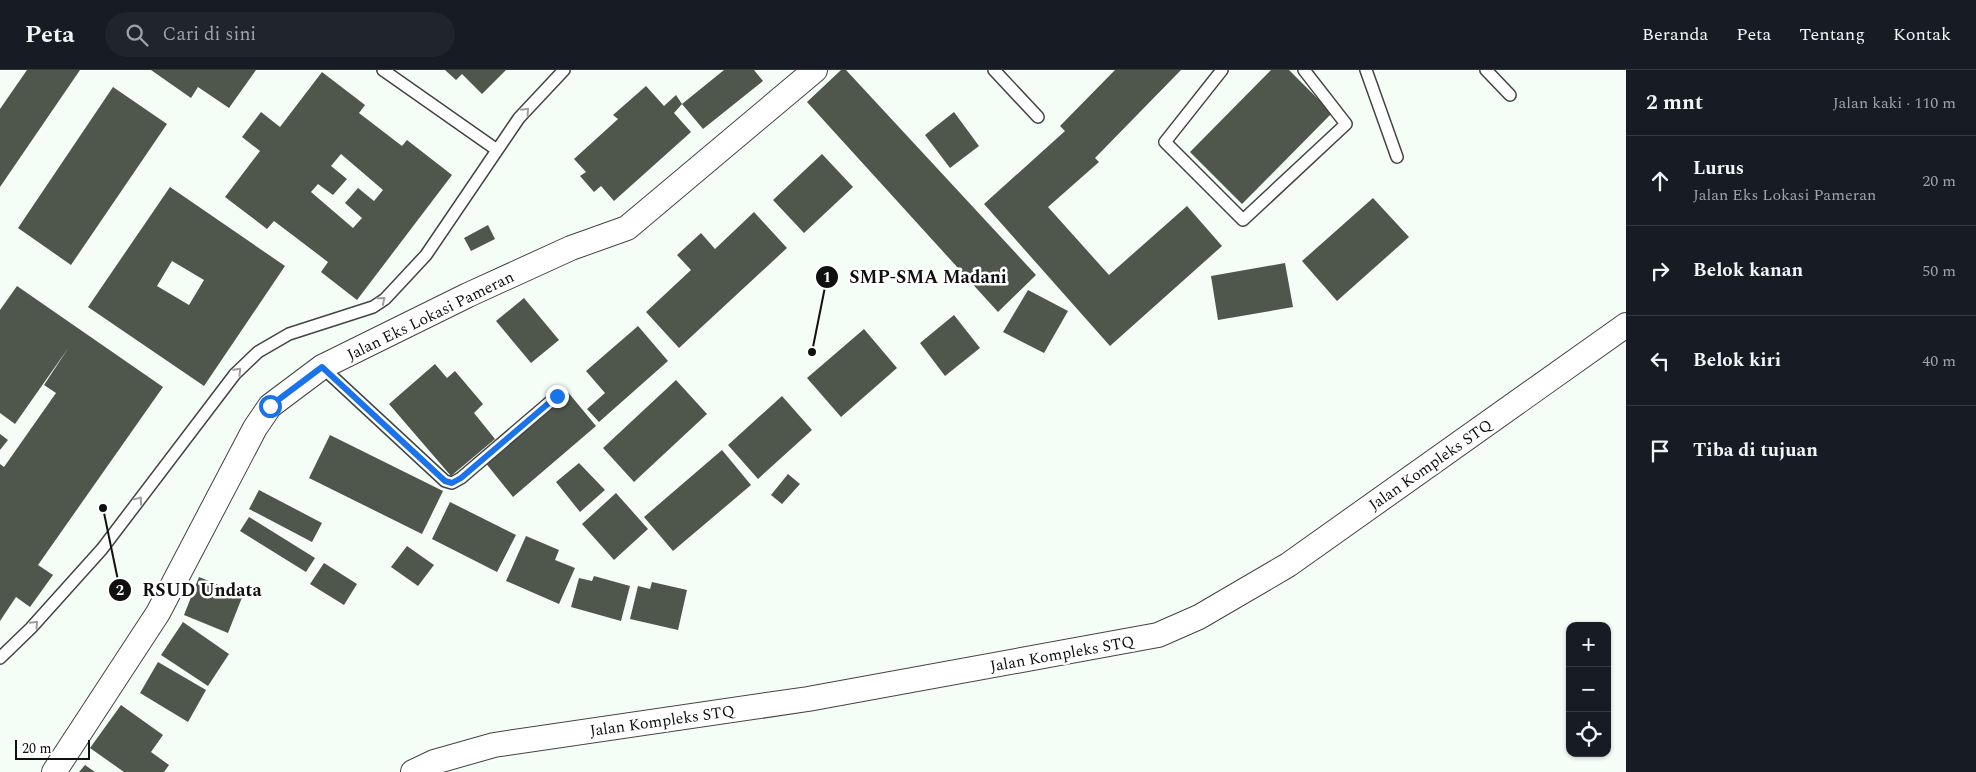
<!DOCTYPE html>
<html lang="id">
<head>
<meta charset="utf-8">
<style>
	:root { --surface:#171b24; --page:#20242c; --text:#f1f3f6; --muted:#9ea1a6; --line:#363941 }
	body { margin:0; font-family:Spectral,serif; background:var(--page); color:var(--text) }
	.controls { position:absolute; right:15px; bottom:15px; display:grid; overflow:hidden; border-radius:10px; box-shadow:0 1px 4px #0004 }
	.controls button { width:45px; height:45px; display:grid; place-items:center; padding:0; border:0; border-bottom:1px solid var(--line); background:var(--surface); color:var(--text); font:25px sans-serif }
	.scale { position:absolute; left:15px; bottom:12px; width:75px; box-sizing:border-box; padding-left:5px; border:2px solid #101010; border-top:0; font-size:14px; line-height:18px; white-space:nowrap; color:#101010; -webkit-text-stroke:4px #fff; paint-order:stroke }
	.stop { position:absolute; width:15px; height:15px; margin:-11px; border:4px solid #1a73e8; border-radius:50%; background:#fff }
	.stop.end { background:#1a73e8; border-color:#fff; box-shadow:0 1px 5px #0008 }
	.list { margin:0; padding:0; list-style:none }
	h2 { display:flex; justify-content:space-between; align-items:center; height:65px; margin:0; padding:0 20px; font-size:21px }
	h2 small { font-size:16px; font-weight:400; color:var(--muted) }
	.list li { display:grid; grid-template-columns:32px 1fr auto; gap:15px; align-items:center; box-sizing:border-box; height:90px; padding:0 20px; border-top:1px solid var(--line) }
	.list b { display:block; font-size:19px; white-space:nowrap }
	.list p { margin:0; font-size:16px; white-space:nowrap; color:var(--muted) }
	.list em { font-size:16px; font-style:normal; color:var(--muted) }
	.icon { flex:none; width:28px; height:28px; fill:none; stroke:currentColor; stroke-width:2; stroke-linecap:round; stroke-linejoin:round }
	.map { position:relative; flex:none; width:1626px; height:702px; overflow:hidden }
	header { display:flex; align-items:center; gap:30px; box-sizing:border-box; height:70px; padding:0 25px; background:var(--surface); border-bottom:1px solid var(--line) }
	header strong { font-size:24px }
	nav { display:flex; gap:28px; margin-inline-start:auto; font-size:18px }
	.search { width:350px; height:45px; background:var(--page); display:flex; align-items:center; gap:12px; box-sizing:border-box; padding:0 18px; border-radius:28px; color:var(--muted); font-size:19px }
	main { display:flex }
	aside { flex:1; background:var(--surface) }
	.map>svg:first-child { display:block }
	.building { fill:#4f574d; fill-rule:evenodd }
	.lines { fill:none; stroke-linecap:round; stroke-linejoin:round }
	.lane-casing { stroke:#434343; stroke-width:14 }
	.street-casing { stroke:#434343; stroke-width:26 }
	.lane { stroke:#fff; stroke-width:11 }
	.street { stroke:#fff; stroke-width:24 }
	.oneway { stroke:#9f9f9f }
	.route { stroke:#1a73e8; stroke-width:6 }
	.labels { text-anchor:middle; stroke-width:5; stroke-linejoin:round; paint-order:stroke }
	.street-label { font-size:16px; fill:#101010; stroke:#fff }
	.leader { fill:none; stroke:#101010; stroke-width:2 }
	.callout-dot { fill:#101010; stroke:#fff; stroke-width:2 }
	.mark-label { font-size:15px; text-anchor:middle; font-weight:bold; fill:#fff }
	.callout-label { font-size:18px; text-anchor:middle; font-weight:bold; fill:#101010; stroke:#fff; stroke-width:5; stroke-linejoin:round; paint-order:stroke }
</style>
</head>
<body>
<header>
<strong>Peta</strong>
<div class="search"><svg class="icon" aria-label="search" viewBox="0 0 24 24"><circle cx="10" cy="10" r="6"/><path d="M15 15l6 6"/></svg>Cari di sini</div>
<nav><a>Beranda</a><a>Peta</a><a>Tentang</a><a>Kontak</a></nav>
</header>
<main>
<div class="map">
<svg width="1626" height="702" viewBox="0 0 1626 702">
	<rect width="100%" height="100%" fill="#f4fef6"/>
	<!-- building -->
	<path class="building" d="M27,0H80L0,117V39Z
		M151,0H256L229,38L198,17L191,28Z
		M445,0H506L482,24L462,4L456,10Z
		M724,0H754L763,11L703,59L682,34Z
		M841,0H846L1036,205L998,242L807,32Z
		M1115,0H1181L1095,88L1099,92L1048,137L1109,205L1187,136L1222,176L1110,276L984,134L1065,61L1060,56Z
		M1271,0H1289L1332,43L1242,134L1190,82Z
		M322,2L365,35L359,43L402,76L407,70L452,105L357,230L321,202L328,192L274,151L267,159L225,127L260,81L242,67L261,42L280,57ZM341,84L383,120L374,131L358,118L345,133L362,148L353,158L311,122L318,114L333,125L347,109L331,96Z
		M646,16L664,36L676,25L682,34L674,43L691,62L614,131L601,116L594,122L580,106L586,102L574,89L618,49L613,45Z
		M113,17L167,54L71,195L18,158Z
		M954,42L979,76L950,98L925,65Z
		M822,84L853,117L804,163L773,130Z
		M170,117L285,196L204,316L88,237ZM172,191L204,210L189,235L157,216Z
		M1373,128L1409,167L1337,231L1302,191Z
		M754,142L787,178L679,278L646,242L691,200L677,185L701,163L715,179Z
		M488,155L495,169L471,181L464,168Z
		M1285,193L1293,237L1218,250L1211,206Z
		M17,216L163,317L38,495L53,505L30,537L16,527L0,551V394L4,397L56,323L44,315L69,277L15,354L0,343V240Z
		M1028,220L1068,241L1044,283L1003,262Z
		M524,228L559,270L531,293L496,251Z
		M954,245L980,278L945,306L920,273Z
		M638,256L668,291L599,352L587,339L605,323L586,301Z
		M864,259L897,298L841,347L807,308Z
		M435,294L447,308L455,301L483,334L474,343L495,369L451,406L389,334Z
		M676,310L707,344L634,412L603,378Z
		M567,321L596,356L513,427L484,391Z
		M782,326L812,360L758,409L728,375Z
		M0,364L8,370L0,380Z
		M330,365L443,421L422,464L309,408Z
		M722,380L751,415L673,481L644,447Z
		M579,393L605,420L580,442L556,412Z
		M788,404L800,414L782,434L771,425Z
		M259,420L322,453L312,472L249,439Z
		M616,423L648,459L614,490L582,454Z
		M450,432L516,465L497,502L432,469Z
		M249,447L315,488L306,502L240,461Z
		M526,466L559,480L555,490L575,498L559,534L506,511Z
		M407,476L434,495L418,516L391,497Z
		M324,493L357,514L344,535L310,514Z
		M594,506L630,516L621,551L571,537L579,508L592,511Z
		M199,507L243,525L228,563L184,545Z
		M652,512L687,520L678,560L630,549L638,516L650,519Z
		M183,552L229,584L208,616L161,585Z
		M158,592L206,620L188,652L140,623Z
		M121,635L163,665L151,682L169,695L164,702H124L90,678Z
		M85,695L95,702H79Z"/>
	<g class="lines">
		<defs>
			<path id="lane" d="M383,0L497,80
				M994,0L1038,47
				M1222,0L1165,72L1243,150L1346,54L1304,0
				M1366,0L1397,87
				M1486,0L1510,25
				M322,297L445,411L452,413L461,408L557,326
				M0,588L31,558L102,479L235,304L258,282L289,264L373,237L385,229L426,185L519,48L564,0"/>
			<path id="street" d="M54,702L158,543L255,358L270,336L322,297L468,225L571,178L627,158L815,0
				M413,702L434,692L494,675L808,629L1158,565L1199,547L1288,495L1626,255"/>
		</defs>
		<!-- lane casing -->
		<use href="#lane" class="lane-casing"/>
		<!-- street casing -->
		<use href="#street" class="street-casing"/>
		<!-- lane -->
		<use href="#lane" class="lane"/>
		<!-- street -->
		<use href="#street" class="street"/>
	</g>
	<!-- one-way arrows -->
	<defs><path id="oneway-chevron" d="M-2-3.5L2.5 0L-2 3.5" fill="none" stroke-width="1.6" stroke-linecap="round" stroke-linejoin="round" transform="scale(1.25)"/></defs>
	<g class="oneway">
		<use href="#oneway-chevron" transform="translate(526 41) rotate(-47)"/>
		<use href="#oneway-chevron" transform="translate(382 230) rotate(-39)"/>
		<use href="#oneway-chevron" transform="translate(238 301) rotate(-46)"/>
		<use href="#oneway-chevron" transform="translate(139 430) rotate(-53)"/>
		<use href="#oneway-chevron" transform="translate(35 554) rotate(-47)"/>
	</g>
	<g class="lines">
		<!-- route -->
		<path class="route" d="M270,336L322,297L445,411L452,413L461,408L557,326"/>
	</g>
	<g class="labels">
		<!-- street labels -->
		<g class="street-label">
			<text transform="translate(430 245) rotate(-26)" y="6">Jalan Eks Lokasi Pameran</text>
			<text transform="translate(1430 394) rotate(-35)" y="6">Jalan Kompleks STQ</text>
			<text transform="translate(1062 583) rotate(-10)" y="6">Jalan Kompleks STQ</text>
			<text transform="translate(662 650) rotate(-8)" y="6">Jalan Kompleks STQ</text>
		</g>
	</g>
	<!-- callouts -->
	<path class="leader" d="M812 282L827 207M103 438L120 520"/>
	<g class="callout-dot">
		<circle cx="812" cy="282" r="5"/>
		<circle cx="103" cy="438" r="5"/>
		<circle cx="827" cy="207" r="12"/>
		<circle cx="120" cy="520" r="12"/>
	</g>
	<g class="mark-label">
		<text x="827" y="212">1</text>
		<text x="120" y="525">2</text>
	</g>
	<g class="callout-label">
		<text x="928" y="213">SMP-SMA Madani</text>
		<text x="202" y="526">RSUD Undata</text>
	</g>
</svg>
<div class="controls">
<button>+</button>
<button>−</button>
<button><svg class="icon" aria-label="locate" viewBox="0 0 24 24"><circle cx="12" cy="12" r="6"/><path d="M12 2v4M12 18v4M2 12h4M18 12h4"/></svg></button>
</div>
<div class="scale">20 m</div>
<div class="stop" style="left:270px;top:336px"></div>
<div class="stop end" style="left:557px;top:326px"></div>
</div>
<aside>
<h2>2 mnt<small>Jalan kaki · 110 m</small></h2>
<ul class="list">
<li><svg class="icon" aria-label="ahead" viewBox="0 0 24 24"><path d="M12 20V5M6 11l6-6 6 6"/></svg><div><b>Lurus</b><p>Jalan Eks Lokasi Pameran</p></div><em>20 m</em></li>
<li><svg class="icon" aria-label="right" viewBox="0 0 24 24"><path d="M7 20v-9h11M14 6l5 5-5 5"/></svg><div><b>Belok kanan</b></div><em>50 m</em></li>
<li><svg class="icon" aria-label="left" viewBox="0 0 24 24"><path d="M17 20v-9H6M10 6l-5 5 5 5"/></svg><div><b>Belok kiri</b></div><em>40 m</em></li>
<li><svg class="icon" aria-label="arrive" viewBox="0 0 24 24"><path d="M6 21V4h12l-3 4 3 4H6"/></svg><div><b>Tiba di tujuan</b></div></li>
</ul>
</aside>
</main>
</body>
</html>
